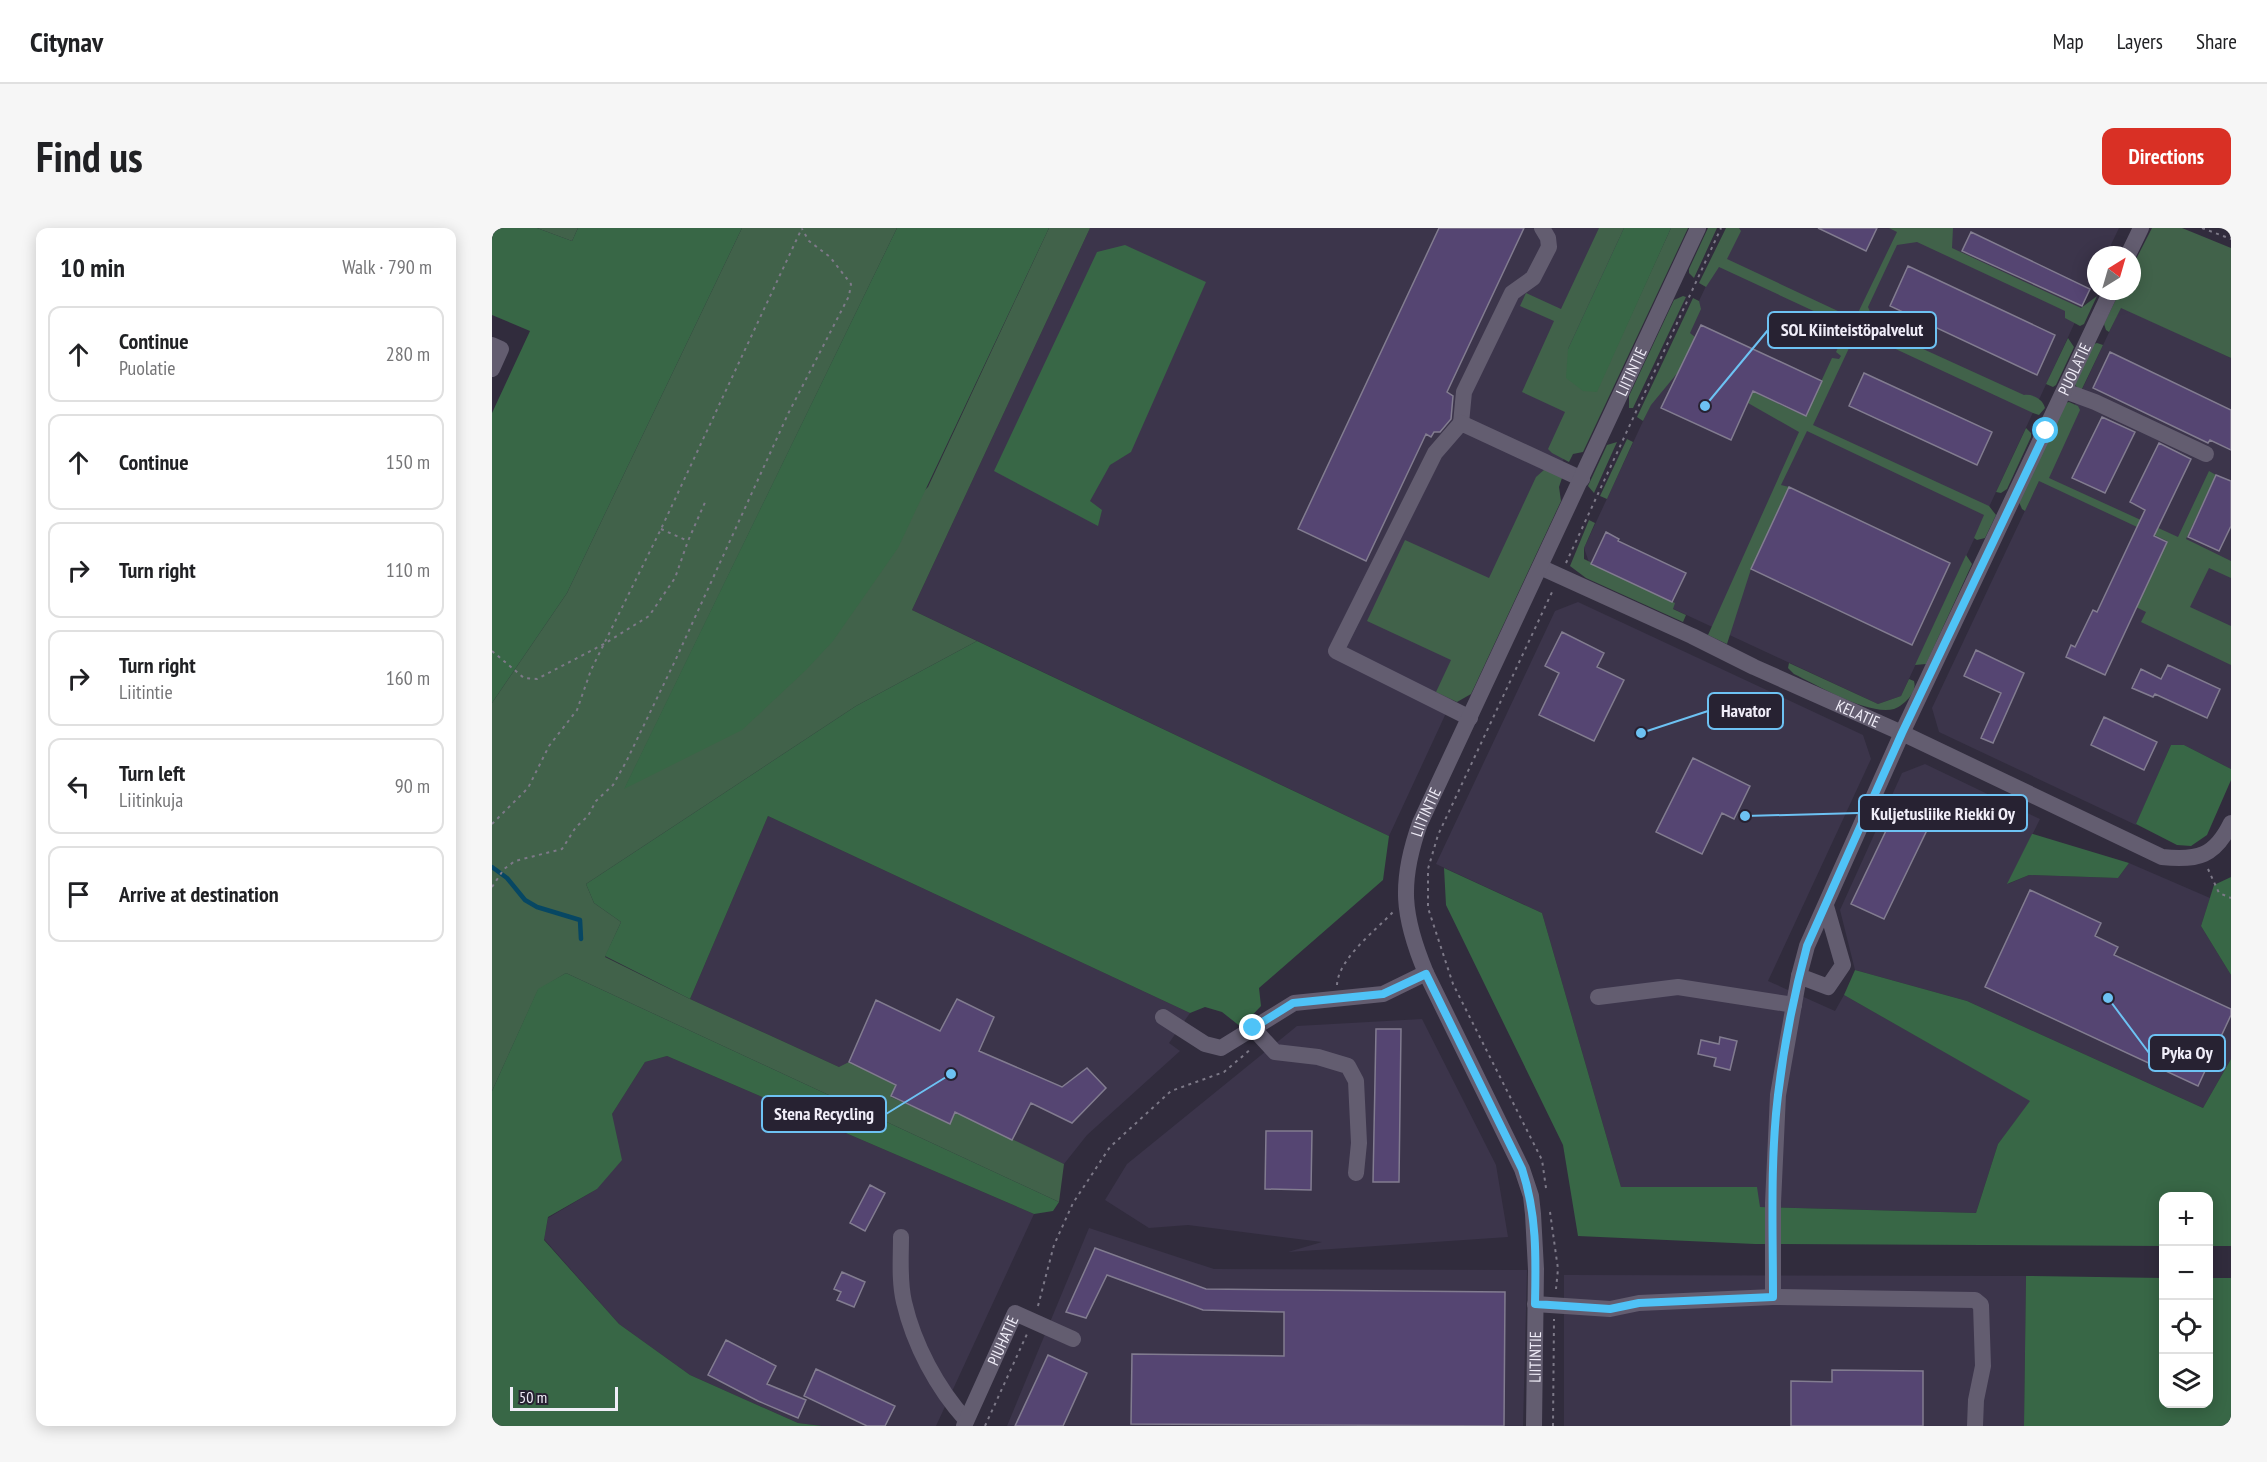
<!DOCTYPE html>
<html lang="en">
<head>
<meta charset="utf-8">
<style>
	:root { --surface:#fff; --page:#f6f6f6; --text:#202124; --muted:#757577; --line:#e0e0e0; --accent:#d93025 }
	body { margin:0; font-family:"PT Sans Narrow",sans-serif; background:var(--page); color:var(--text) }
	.controls { position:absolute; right:18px; bottom:18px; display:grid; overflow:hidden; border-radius:12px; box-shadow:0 3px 15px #0003 }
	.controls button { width:54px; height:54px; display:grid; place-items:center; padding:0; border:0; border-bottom:2px solid var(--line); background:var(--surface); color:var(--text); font:30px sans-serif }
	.compass { position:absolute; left:1595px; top:18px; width:54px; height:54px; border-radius:50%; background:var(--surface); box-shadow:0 3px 15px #0003; rotate:37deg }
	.scale { position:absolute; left:18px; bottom:15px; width:108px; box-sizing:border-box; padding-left:6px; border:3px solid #f0edf8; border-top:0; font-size:16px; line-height:21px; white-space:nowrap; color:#f0edf8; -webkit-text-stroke:4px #272232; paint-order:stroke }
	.stop { position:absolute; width:18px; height:18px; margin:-14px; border:4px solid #4fc3f7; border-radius:50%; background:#fff }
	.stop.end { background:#4fc3f7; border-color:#fff; box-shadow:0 2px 6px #0008 }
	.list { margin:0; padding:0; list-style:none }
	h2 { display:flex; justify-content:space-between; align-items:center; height:78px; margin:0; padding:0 24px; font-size:26px }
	h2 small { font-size:20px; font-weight:400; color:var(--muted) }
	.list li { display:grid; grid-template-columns:39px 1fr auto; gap:18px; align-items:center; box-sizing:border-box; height:96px; margin:0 12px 12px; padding:0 12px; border:2px solid var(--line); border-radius:12px }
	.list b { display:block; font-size:22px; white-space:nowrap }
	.list p { margin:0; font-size:20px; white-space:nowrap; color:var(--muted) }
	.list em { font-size:20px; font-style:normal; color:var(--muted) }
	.icon { flex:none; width:33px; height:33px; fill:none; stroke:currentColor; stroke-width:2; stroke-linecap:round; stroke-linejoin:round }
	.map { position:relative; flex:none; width:1739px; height:1198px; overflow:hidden; border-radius:12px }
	header { display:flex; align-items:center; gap:36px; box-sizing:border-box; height:84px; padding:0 30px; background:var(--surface); border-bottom:2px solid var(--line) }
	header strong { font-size:28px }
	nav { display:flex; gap:33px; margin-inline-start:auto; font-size:21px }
	.intro { display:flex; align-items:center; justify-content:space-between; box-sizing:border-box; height:144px; padding:0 36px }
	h1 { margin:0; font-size:42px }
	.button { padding:15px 27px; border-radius:12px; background:var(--accent); color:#fff; font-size:21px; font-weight:700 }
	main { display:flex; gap:36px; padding:0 36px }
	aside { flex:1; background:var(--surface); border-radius:12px; box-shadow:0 3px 15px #0003 }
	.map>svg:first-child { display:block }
	.built { fill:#3c354b; fill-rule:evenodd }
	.green { fill:#41624a }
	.forest { fill:#386746 }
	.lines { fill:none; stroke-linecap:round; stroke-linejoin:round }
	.stream { stroke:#074763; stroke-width:4.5 }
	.building { fill:#554572; stroke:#827c90; stroke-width:1.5 }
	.path { stroke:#7d7988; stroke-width:2; stroke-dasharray:3 4.5; stroke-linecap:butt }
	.minor { stroke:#635d70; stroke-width:16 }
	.route { stroke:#4fc3f7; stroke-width:8 }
	.labels { text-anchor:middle; stroke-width:4.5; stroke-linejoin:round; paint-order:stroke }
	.street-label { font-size:16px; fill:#f0edf8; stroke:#272232 }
	.leader { fill:none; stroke:#6dc2f3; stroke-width:2 }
	.callout-dot { fill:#6dc2f3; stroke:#272232; stroke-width:2 }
	.callout { fill:#272232; stroke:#6dc2f3; stroke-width:2 }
	.callout-label { font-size:18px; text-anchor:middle; font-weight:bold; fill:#f0edf8 }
</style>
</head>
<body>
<header>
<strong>Citynav</strong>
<nav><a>Map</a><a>Layers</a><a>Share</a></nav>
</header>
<div class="intro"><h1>Find us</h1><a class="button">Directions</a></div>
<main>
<aside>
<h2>10 min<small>Walk · 790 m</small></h2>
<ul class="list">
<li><svg class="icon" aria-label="ahead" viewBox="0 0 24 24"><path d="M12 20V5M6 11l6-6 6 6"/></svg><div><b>Continue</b><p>Puolatie</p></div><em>280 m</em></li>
<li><svg class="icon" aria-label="ahead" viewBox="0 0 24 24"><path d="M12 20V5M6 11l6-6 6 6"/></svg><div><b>Continue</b></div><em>150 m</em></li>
<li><svg class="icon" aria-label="right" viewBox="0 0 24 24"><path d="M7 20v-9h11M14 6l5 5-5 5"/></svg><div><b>Turn right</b></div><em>110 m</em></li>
<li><svg class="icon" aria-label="right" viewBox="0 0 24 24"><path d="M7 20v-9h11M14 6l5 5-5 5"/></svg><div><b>Turn right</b><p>Liitintie</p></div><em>160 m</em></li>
<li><svg class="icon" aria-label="left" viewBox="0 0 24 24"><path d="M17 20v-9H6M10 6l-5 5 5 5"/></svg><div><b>Turn left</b><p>Liitinkuja</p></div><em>90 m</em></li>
<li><svg class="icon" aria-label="arrive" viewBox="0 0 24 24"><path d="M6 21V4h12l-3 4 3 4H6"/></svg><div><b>Arrive at destination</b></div></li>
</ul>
</aside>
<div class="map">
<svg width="1739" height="1198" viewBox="0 0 1739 1198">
	<rect width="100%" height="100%" fill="#312c3d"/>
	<!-- built -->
	<path class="built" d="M598,0H1179L897,608L420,382Z
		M1241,0H1627L1614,27H1604V49L1409,468L1386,476L1100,343L1092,320Z
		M1629,79L1739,130V541L1692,517H1679L1644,597L1447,504L1440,480Z
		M1086,374L1371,507L1379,531L1276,753L1343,783L1352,767L1539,873L1506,916L1484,985L1267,979L1264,959H1129L1050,685L944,636L1063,383ZM1070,405L1112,425L1105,439L1132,452L1102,513L1048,487L1067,445Z
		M1433,536L1548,591L1516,656L1537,647L1626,650L1637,635L1718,670L1709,698L1739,747V831L1711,880L1475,773L1363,742L1348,682L1410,545Z
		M276,588L698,785L677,815L688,823L595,907L572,936L520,912L458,896L399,868L404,857L347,839L198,771Z
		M930,791L1004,937L1016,1009L796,1024L830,1014L696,997L657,1000L613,972L635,936L805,798Z
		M175,828L542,986L444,1198H330L306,1195L198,1147L127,1096L52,1011L56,990L105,961L120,886L153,834Z
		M597,1000L722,1041L1035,1042L1031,1198H515Z
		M1072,1047L1534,1048L1532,1198H1072Z"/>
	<!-- green -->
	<path class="green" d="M45,0H86L80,13Z
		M250,0H405L133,560L436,259L557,0H598L420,382L485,413L364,478L94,656L102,675L129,694L113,729L198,771L347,839L357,834L404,857L399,869L457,895L463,884L572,936L567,974L74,745L46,762L0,863V475L75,365Z
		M1107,0H1132L1076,121L1104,164L1179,0H1196L1091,224L1081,226L1077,234L1060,225L1056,221L1073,184L1030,164L1062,93L1028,78L1034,65L1069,81Z
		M1216,0H1225L1202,50L1197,45V41Z
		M1234,0H1247L1249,3L1235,31L1363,91L1405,4L1397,0H1461L1460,20L1589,80L1605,68L1592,96L1588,98L1573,90V83L1425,14L1405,17L1376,79L1385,100L1532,167C1541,166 1551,171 1553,180L1547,187L1541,185L1365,103L1321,197L1497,278L1504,287L1493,310L1485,312L1482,310L1492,287L1315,203L1289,257L1297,259L1259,341L1235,416L1216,407L1307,204L1256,175L1187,143L1159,177L1151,193L1145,189L1201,70L1207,73L1209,81L1198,105L1203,109L1193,132L1313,188L1340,130L1347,131L1349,128L1344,124L1356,99L1227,39L1214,59L1207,55Z
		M1660,0H1690L1739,20V130L1629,80L1617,104L1614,102L1612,96L1628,63H1640V39Z
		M1191,68L1194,69L1141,180H1137V168L1182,72Z
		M1576,110L1582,119L1564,157L1561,159L1554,156Z
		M1605,115L1611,117L1589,163L1583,157L1602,116Z
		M1577,174L1586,178L1588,182L1557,250L1686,309L1717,243L1724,247L1694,311L1739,333V350L1717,340L1698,379L1739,398V437L1649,394L1654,384L1644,379L1675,313L1547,253L1533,283L1530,281L1527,274L1573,175Z
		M1534,200L1539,205V209L1515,261L1509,265L1504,264Z
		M1135,211L1141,214L1115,271L1108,268Z
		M1125,214L1102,265L1096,258L1115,217Z
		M1053,241L1070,250L1067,259L1069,273L979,466L965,474L944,464L959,432L875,393L913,312L997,350L1044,249Z
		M1097,292L1103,295L1092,320V331L1183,375L1181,381L1194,387L1191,394L1094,350L1078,338Z
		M1474,327L1480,336L1434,436L1423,437Z
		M1297,435L1386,476L1409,468L1417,451L1422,453C1424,460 1421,464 1417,470C1413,474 1408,479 1402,481C1377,488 1325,457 1302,446L1296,440Z"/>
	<!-- forest -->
	<path class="forest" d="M0,0H45L80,13L86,0H250L75,365L0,475V185L38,103L0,87Z
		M405,0H557L406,320L341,413L314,442L250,502L132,561Z
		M1132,0H1179L1105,164L1091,163L1074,150L1076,121Z
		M633,17L714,54L639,224L618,237L598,273L610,282L606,298L502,243L605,24Z
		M485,413L897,608L891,652L767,760L769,778L749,799L730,784L713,779L698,785L276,588L198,771L113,728L129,694L102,675L94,656L364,478Z
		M1679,517H1692L1739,541V552L1715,607L1699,618L1685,617L1644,596Z
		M1540,606H1541L1637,635L1626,650L1537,647L1515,656Z
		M952,640L1050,685L1129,959H1265L1268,979L1484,985L1506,916L1538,873L1352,767L1363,742L1475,773L1711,880L1739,831V1018H1717L1716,968H1672L1671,1018L1263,1016L1086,1008L1071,917L954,677Z
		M1739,649V747L1709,698L1722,657Z
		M74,745L567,974L561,983L542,986L175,828L153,834L120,886L130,932L105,961L56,989L52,1012L127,1096L198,1147L306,1195L330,1198H0V863L46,761Z
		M1534,1048L1671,1050L1672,1176H1716L1717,1050H1739V1198H1532Z"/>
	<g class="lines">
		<!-- stream -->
		<path class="stream" d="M0,639L15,650L33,672L45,679L88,692L89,711"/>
	</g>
	<!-- building -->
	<path class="building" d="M947,0H1032L955,164L961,168L959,191L948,204H942L939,209L934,206L874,333L806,301Z
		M1326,0H1385L1374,23Z
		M1479,4L1598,61L1590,78L1470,23Z
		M1416,38L1563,107L1545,147L1398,78Z
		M1209,97L1330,153L1314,188L1261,163L1239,212L1169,180Z
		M1618,124L1739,182V222L1718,212L1716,215L1601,160Z
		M1372,145L1500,204L1485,237L1357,178Z
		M1610,189L1643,204L1613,265L1580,250Z
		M1667,215L1699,231L1662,308L1675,314L1613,447L1574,429L1579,417L1583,419L1601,382L1605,384L1653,282L1638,274Z
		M1724,247L1739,253V298L1727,323L1696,309Z
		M1297,259L1458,335L1420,417L1259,341Z
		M1114,304L1127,311L1126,313L1194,345L1180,374L1099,336Z
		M1070,404L1112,425L1105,439L1132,452L1102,513L1047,487L1067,445L1053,438Z
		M1484,422L1532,445L1501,515L1489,510L1509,465L1472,448Z
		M1676,437L1728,461L1715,490L1663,466L1661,469L1640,460L1649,441L1669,451Z
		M1612,489L1665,514L1652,542L1599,517Z
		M1201,530L1258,558L1242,591L1230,585L1210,626L1164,604Z
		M1402,586L1435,602L1392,691L1359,676Z
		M1538,662L1609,695L1603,708L1626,719L1622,727L1739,781V787L1706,858L1493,759Z
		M465,771L502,789L487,823L570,859L595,840L614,860L580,895L539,875L520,912L463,884L458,896L399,868L404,857L357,834L384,772L448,803Z
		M884,801H909L907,954H881Z
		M1228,809L1245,813L1238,842L1222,838L1224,830L1206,826L1209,812L1227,816Z
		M774,903H820L819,962L773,961Z
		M378,957L393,965L373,1003L358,995Z
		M603,1020L714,1061L1013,1064L1012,1198L639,1196L640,1126L792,1128V1084L711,1082L615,1047L594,1090L574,1084Z
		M350,1044L373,1054L362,1079L345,1072L349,1064L342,1061Z
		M234,1112L284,1138L275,1156L314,1172L306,1190L266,1173L216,1147Z
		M556,1127L595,1145L571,1198H523Z
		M324,1141L403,1178L393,1198H375L312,1168Z
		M1340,1142L1431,1143V1198H1299V1153L1340,1154Z"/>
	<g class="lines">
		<!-- path -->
		<path class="path" d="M1710,0L1739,11
			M169,301L196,313
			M1074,335L1229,0
			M0,423L32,450L45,451L112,416L157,388L183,350L196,313L214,272
			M0,596L36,560L57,518L85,482L99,442L169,301L310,0
			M1716,641L1727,665L1739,670
			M0,659L12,641L23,633L70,621L84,599L96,588L104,573L121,557L134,534L183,433L296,186L357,68L359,56L338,29L317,13L310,1
			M845,757C846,731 884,702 901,684
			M1054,960L1050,932L961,756L936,680V641L946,607L1061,362
			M1058,984L1066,1041L1064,1061
			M546,1078L562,1017L581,975L618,919L679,863L732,844L759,821
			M493,1198L535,1106
			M1061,1198L1062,1091"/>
		<!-- minor -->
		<g class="minor">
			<path d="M1636,27L1649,0"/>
			<path d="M0,117L9,121L0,141"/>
			<path d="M1573,163L1603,174L1714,226"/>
			<path d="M969,195L972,164L1020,65L1041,50L1057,19L1056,10L1050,0"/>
			<path id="s1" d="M1048,339L1200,408L1262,439L1410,505L1670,629C1706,633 1723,628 1739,595"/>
			<path d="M978,490L844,423L943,225L969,195L1090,251"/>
			<path id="s2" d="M1334,678L1351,737L1336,759L1307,748L1315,718L1410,505L1619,63"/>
			<path d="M1106,769L1186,759L1302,777"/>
			<path d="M671,789L713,816L729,820L802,775L891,766L934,745"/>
			<path d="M761,800L783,824L826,829L856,838L864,853L867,915L864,945"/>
			<path d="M409,1009C409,1030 407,1053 412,1074C422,1117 445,1160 474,1192"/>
			<path d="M1281,1069V975L1286,867L1307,748"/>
			<path d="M1043,1076L1118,1081L1147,1075L1281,1069L1483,1072L1489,1077L1491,1138L1484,1172L1483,1198"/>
			<path id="s3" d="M472,1198L523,1085L581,1111"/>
			<path id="s4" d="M1042,1198L1044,1041L1041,986L1039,968L1030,941L934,745C910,688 907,654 928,595L1206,0"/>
		</g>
	</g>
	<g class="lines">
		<!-- route -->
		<path class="route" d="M761,800L801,775L891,766L934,746L1030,941C1045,987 1044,1029 1043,1076L1118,1081L1147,1075L1281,1069C1281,1002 1278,933 1286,867C1292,817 1302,766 1315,718L1410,505L1554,203"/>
	</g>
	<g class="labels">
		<!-- street labels -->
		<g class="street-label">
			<text dy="6" stroke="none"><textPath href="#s2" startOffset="786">PUOLATIE</textPath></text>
			<text dy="6" stroke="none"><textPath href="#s4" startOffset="1130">LIITINTIE</textPath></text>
			<text dy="6" stroke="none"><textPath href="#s1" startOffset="350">KELATIE</textPath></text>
			<text dy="6" stroke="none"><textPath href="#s4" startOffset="644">LIITINTIE</textPath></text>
			<text dy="6" stroke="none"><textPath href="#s3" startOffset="94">PIUHATIE</textPath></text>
			<text dy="6" stroke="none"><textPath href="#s4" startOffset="69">LIITINTIE</textPath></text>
		</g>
	</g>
	<!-- callouts -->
	<path class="leader" d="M1213 178L1276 102M1149 505L1216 483M1253 588L1367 585M1616 770L1657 825M459 846L394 886"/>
	<g class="callout-dot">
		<circle cx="1213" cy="178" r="6"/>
		<circle cx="1149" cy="505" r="6"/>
		<circle cx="1253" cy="588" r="6"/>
		<circle cx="1616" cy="770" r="6"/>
		<circle cx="459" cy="846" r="6"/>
	</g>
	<g class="callout">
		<rect x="1276" y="84" width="168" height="36" rx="6"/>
		<rect x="1216" y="465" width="75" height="36" rx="6"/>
		<rect x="1367" y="567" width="168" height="36" rx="6"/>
		<rect x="1657" y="807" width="76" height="36" rx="6"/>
		<rect x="270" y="868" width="124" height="36" rx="6"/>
	</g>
	<g class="callout-label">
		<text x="1360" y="108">SOL Kiinteistöpalvelut</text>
		<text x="1254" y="489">Havator</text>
		<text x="1451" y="592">Kuljetusliike Riekki Oy</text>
		<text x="1695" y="831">Pyka Oy</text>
		<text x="332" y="892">Stena Recycling</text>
	</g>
</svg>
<div class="controls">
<button>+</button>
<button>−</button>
<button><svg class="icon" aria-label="locate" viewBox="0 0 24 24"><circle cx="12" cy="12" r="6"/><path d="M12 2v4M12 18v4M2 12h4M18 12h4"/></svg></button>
<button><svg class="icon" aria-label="layers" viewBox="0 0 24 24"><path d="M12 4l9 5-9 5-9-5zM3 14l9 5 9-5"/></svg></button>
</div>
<svg class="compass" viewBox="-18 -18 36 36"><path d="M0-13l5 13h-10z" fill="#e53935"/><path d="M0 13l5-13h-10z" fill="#757577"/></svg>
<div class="scale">50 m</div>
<div class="stop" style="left:1554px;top:203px"></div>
<div class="stop end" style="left:761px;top:800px"></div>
</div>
</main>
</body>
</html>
